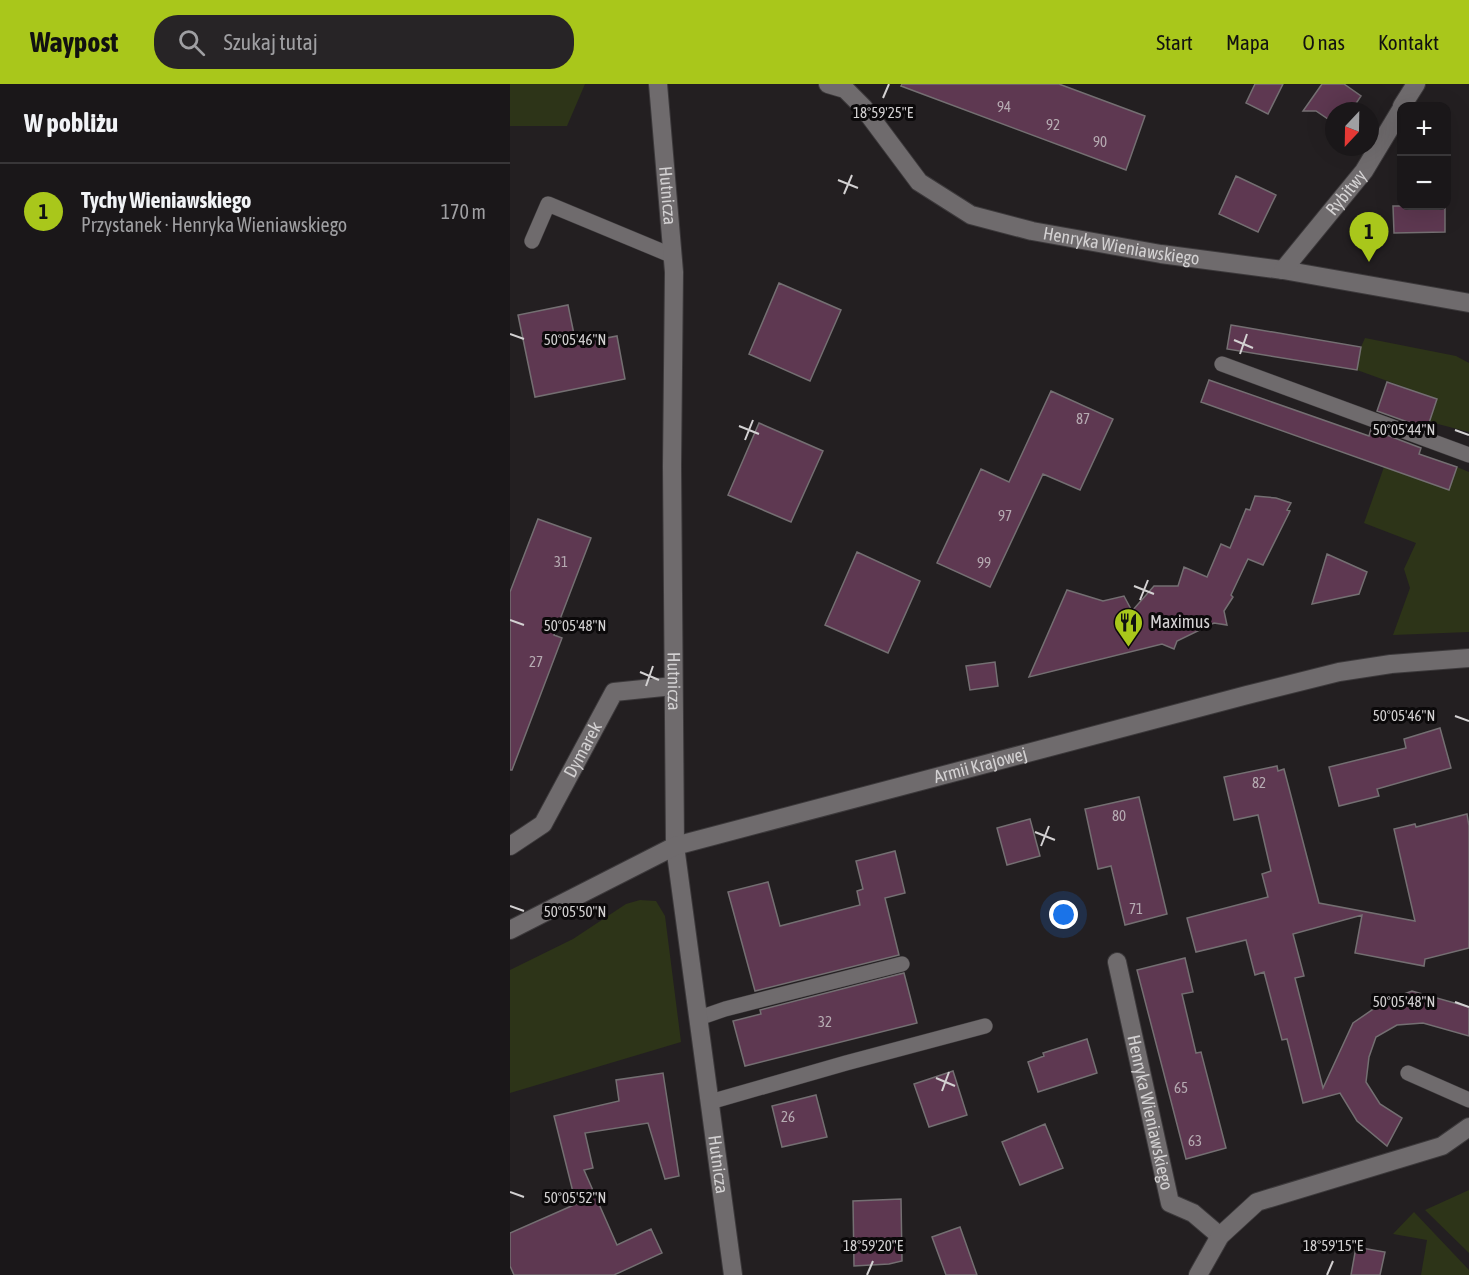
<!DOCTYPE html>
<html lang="pl">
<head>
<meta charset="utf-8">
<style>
	:root { --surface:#1a1719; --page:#272426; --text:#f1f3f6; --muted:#9f9fa2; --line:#383638; --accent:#a9c71b }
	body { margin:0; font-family:"Asap Condensed",sans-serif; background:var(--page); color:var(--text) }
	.controls { position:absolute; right:18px; top:18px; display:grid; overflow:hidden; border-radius:12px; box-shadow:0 6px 24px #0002 }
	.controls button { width:54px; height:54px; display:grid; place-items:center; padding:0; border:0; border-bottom:2px solid var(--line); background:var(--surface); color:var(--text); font:30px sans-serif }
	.compass { position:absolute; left:815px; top:18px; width:54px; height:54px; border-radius:50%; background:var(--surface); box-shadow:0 6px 24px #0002; rotate:202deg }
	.you { position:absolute; left:554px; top:831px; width:21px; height:21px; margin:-15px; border:4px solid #fff; border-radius:50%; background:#1a73e8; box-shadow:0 0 0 9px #1a73e833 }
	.badge { display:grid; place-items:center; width:39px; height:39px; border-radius:50%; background:var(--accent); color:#111; font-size:20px; font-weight:700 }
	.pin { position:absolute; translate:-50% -50px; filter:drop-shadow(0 2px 3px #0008) }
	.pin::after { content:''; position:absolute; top:32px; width:21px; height:18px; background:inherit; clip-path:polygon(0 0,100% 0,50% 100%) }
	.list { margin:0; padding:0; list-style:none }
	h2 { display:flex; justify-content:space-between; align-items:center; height:78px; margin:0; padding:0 24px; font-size:26px }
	h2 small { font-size:20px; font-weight:400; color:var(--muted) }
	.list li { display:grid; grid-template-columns:39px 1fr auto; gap:18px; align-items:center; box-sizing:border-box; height:96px; padding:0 24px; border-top:2px solid var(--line) }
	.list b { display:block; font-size:22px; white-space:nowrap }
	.list p { margin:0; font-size:20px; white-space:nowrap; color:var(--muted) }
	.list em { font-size:20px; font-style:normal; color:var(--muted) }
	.icon { flex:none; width:33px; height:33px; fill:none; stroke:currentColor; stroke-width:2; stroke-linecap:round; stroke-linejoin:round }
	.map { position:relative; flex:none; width:959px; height:1191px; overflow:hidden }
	header { display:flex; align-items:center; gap:36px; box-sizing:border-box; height:84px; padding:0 30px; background:var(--accent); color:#111 }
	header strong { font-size:28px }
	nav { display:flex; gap:33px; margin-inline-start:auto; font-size:21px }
	.search { width:420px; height:54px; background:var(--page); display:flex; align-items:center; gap:15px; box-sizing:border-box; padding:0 21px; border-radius:24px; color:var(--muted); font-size:22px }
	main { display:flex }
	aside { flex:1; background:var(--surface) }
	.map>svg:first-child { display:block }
	.green { fill:#2d3418 }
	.building { fill:#5e3851; stroke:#746f72; stroke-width:1.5 }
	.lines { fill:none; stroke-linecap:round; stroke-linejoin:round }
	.lane-casing { stroke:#3c393b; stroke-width:16 }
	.street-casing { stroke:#3c393b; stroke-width:20 }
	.lane { stroke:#6f6b6d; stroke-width:15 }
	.street { stroke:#6f6b6d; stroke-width:18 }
	.ticks { fill:none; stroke:#d3d1d2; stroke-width:2 }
	.labels { text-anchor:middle; stroke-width:6; stroke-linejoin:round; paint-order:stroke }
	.number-label { font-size:15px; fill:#b6abb2 }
	.street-label { font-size:18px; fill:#d3d1d2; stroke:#0b090a }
	.poi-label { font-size:18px; fill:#d3d1d2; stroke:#0b090a; text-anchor:start }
	.ticks-label { font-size:15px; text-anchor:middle; fill:#d3d1d2; stroke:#0b090a; stroke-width:6; stroke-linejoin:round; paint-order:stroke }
</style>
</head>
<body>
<header>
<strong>Waypost</strong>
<div class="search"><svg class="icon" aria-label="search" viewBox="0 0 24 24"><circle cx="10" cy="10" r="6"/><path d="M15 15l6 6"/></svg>Szukaj tutaj</div>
<nav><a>Start</a><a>Mapa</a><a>O nas</a><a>Kontakt</a></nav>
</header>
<main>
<aside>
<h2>W pobliżu<small></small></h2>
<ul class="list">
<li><span class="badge">1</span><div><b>Tychy Wieniawskiego</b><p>Przystanek · Henryka Wieniawskiego</p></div><em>170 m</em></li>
</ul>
</aside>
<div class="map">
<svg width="959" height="1191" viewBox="0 0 959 1191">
	<rect width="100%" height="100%" fill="#231f21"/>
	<!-- green -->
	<path class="green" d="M0,0H75L57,42H0Z
		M855,254L946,272L959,279V348L920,338L927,315L847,286L851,263Z
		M874,383L939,406L947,383L959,388V548L883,551L900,504L894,485L906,459L854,439Z
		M130,816L146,817L155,832L171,958L0,1009V886L63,855L116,820Z
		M959,1106V1169L915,1126Z
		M904,1128L959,1186V1191H911L917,1156L883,1150Z"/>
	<!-- building -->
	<path class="building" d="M392,0H549L635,32L616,86L391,2Z
		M745,0H773L758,30L736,19Z
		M812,0H834L851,12L841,27H824V39L806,27H793Z
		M726,92L766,111L748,148L709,130Z
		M883,122H935V148L884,149Z
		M269,199L331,226L300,297L239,270Z
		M58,221L66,260L107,252L115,295L25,313L8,231Z
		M721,241L851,263L847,286L717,265Z
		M699,296L859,352L861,345L911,364L909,370L947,383L939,406L691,318Z
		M877,298L927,315L917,345L867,327Z
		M541,307L603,335L570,406L533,390L480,503L427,479L471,385L499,398Z
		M249,339L313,367L281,438L218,411Z
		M745,412L766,414L781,419L777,426L780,427L753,481L738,475L721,511L723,513L714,527L717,541L704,539L667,557L664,565L652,560L519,593L557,506L593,517L614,512L622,527L644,502H668L674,483L697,493L711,460L720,464L736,425L740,426Z
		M28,435L81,454L44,551L52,554L2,686H0V508Z
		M347,468L410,497L378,569L315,541Z
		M817,470L857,488L849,510L802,520Z
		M485,578L488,602L460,606L456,582Z
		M930,644L941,684L867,705L869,712L829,722L819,683L896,664L894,655Z
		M767,682L768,687L774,685L809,819L905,837L884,745L905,740L906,743L957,730L959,742V864L915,875L914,882L845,869L852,831L783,850L794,892L785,894L813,1004L843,939L875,917L902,907L959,923V952L913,939L887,941L866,953L859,973L856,998L870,1020L892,1034L877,1062L847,1037L830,1009L793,1019L777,955L772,956L754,888L745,891L736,856L686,868L677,834L758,813L752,790L761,787L748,731L724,736L714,693Z
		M629,713L657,830L615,841L601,782L588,785L575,725Z
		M520,735L530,772L497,781L487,744Z
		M385,767L395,809L375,814L389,871L245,907L218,808L258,798L270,842L350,821L347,807L353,805L346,777Z
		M675,874L683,908L672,910L686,969L691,968L716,1064L676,1075L627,886Z
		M394,889L407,939L235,982L223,937L251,930L250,926Z
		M577,955L587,989L528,1008L518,978L534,972L533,969Z
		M443,987L457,1031L419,1043L404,1000Z
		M153,989L169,1092L155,1095L138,1039L75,1049L83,1084L74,1086L107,1161L141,1145L152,1169L104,1191H4L0,1182V1149L66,1120L44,1032L109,1017L106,996Z
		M306,1011L317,1053L272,1063L262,1022Z
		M535,1040L553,1084L510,1101L492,1058Z
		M391,1115L392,1177L379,1180L344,1182L343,1117Z
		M450,1143L467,1191H436L422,1153Z
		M846,1163L875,1168L870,1191H841Z"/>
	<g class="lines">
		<defs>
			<path id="lane" d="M22,157L38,120L163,172
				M712,280L959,371
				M189,934L215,925L392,880
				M898,989L959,1016
				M200,1018L336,979L475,942"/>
			<g id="street">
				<path id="s1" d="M148,0L164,188L162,382L165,762L223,1191"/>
				<path id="s2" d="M318,0L335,5L353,23L409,98L461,131L522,147L651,170L773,186L959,219"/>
				<path d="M892,22L906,0"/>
				<path id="s3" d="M773,186L854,87L892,24"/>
				<path id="s4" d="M0,762L33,740L104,608L163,602"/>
				<path id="s5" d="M0,846L165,762L737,611L829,588L881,580L959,574"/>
				<path id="s6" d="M607,878L660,1119L683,1129L710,1152"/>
				<path d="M688,1191L710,1152L747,1118L932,1062L959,1043"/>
			</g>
		</defs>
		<!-- lane casing -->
		<use href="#lane" class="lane-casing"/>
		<!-- street casing -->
		<use href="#street" class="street-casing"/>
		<!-- lane -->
		<use href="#lane" class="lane"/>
		<!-- street -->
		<use href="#street" class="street"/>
	</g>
	<!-- ticks -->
	<path class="ticks" d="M373,14L379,0M328,96L348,104M334,110L342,91M0,250L14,255M724,256L743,264M730,270L737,250M229,342L249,350M945,346L959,351M235,356L243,336M624,502L644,510M630,516L638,496M0,536L14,541M130,588L149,596M136,602L143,582M945,632L959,637M525,748L545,756M531,762L539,742M0,822L14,827M945,918L959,923M426,994L445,1002M432,1007L439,988M0,1108L14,1113M357,1191L363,1177M817,1191L823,1177"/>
	<!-- icons -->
	<defs>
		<symbol id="restaurant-pin" viewBox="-11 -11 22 30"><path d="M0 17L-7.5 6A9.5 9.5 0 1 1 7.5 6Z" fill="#a9c71b" stroke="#0b090a"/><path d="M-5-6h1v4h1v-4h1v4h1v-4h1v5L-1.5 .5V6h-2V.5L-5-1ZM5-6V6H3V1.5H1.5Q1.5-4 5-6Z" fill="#111"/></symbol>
	</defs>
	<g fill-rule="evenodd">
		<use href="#restaurant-pin" x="602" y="522" width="33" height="45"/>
	</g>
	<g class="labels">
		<!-- number labels -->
		<g class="number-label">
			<text x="494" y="28">94</text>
			<text x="543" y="46">92</text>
			<text x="590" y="63">90</text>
			<text x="573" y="340">87</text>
			<text x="495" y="437">97</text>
			<text x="51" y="483">31</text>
			<text x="474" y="484">99</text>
			<text x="26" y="583">27</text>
			<text x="749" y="704">82</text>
			<text x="609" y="737">80</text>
			<text x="626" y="830">71</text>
			<text x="315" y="943">32</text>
			<text x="671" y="1009">65</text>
			<text x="278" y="1038">26</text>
			<text x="685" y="1062">63</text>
		</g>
		<!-- street labels -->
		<g class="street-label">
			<text dy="6" stroke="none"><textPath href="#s3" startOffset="100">Rybitwy</textPath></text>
			<text dy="6" stroke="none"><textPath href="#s1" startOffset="112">Hutnicza</textPath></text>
			<text dy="6" stroke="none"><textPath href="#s2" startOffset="352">Henryka Wieniawskiego</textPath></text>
			<text dy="6" stroke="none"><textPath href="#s1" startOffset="598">Hutnicza</textPath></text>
			<text dy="6" stroke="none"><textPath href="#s4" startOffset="124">Dymarek</textPath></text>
			<text dy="6" stroke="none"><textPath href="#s5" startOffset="501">Armii Krajowej</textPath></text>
			<text dy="6" stroke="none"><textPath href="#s6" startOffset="154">Henryka Wieniawskiego</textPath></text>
			<text dy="6" stroke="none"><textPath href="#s1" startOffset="1084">Hutnicza</textPath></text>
		</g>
		<!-- poi labels -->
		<g class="poi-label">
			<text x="640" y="544">Maximus</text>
		</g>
	</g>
	<g class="ticks-label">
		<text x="373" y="34">18°59'25"E</text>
		<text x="65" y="261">50°05'46"N</text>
		<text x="894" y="351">50°05'44"N</text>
		<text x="65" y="547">50°05'48"N</text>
		<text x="894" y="637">50°05'46"N</text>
		<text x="65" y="833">50°05'50"N</text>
		<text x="894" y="923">50°05'48"N</text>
		<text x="65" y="1119">50°05'52"N</text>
		<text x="363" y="1167">18°59'20"E</text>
		<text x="823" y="1167">18°59'15"E</text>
	</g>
</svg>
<div class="controls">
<button>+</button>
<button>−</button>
</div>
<svg class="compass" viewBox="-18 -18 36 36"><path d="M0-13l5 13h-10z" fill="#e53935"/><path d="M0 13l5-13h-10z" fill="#9f9fa2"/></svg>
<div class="you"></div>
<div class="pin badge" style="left:859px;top:178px">1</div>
</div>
</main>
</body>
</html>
